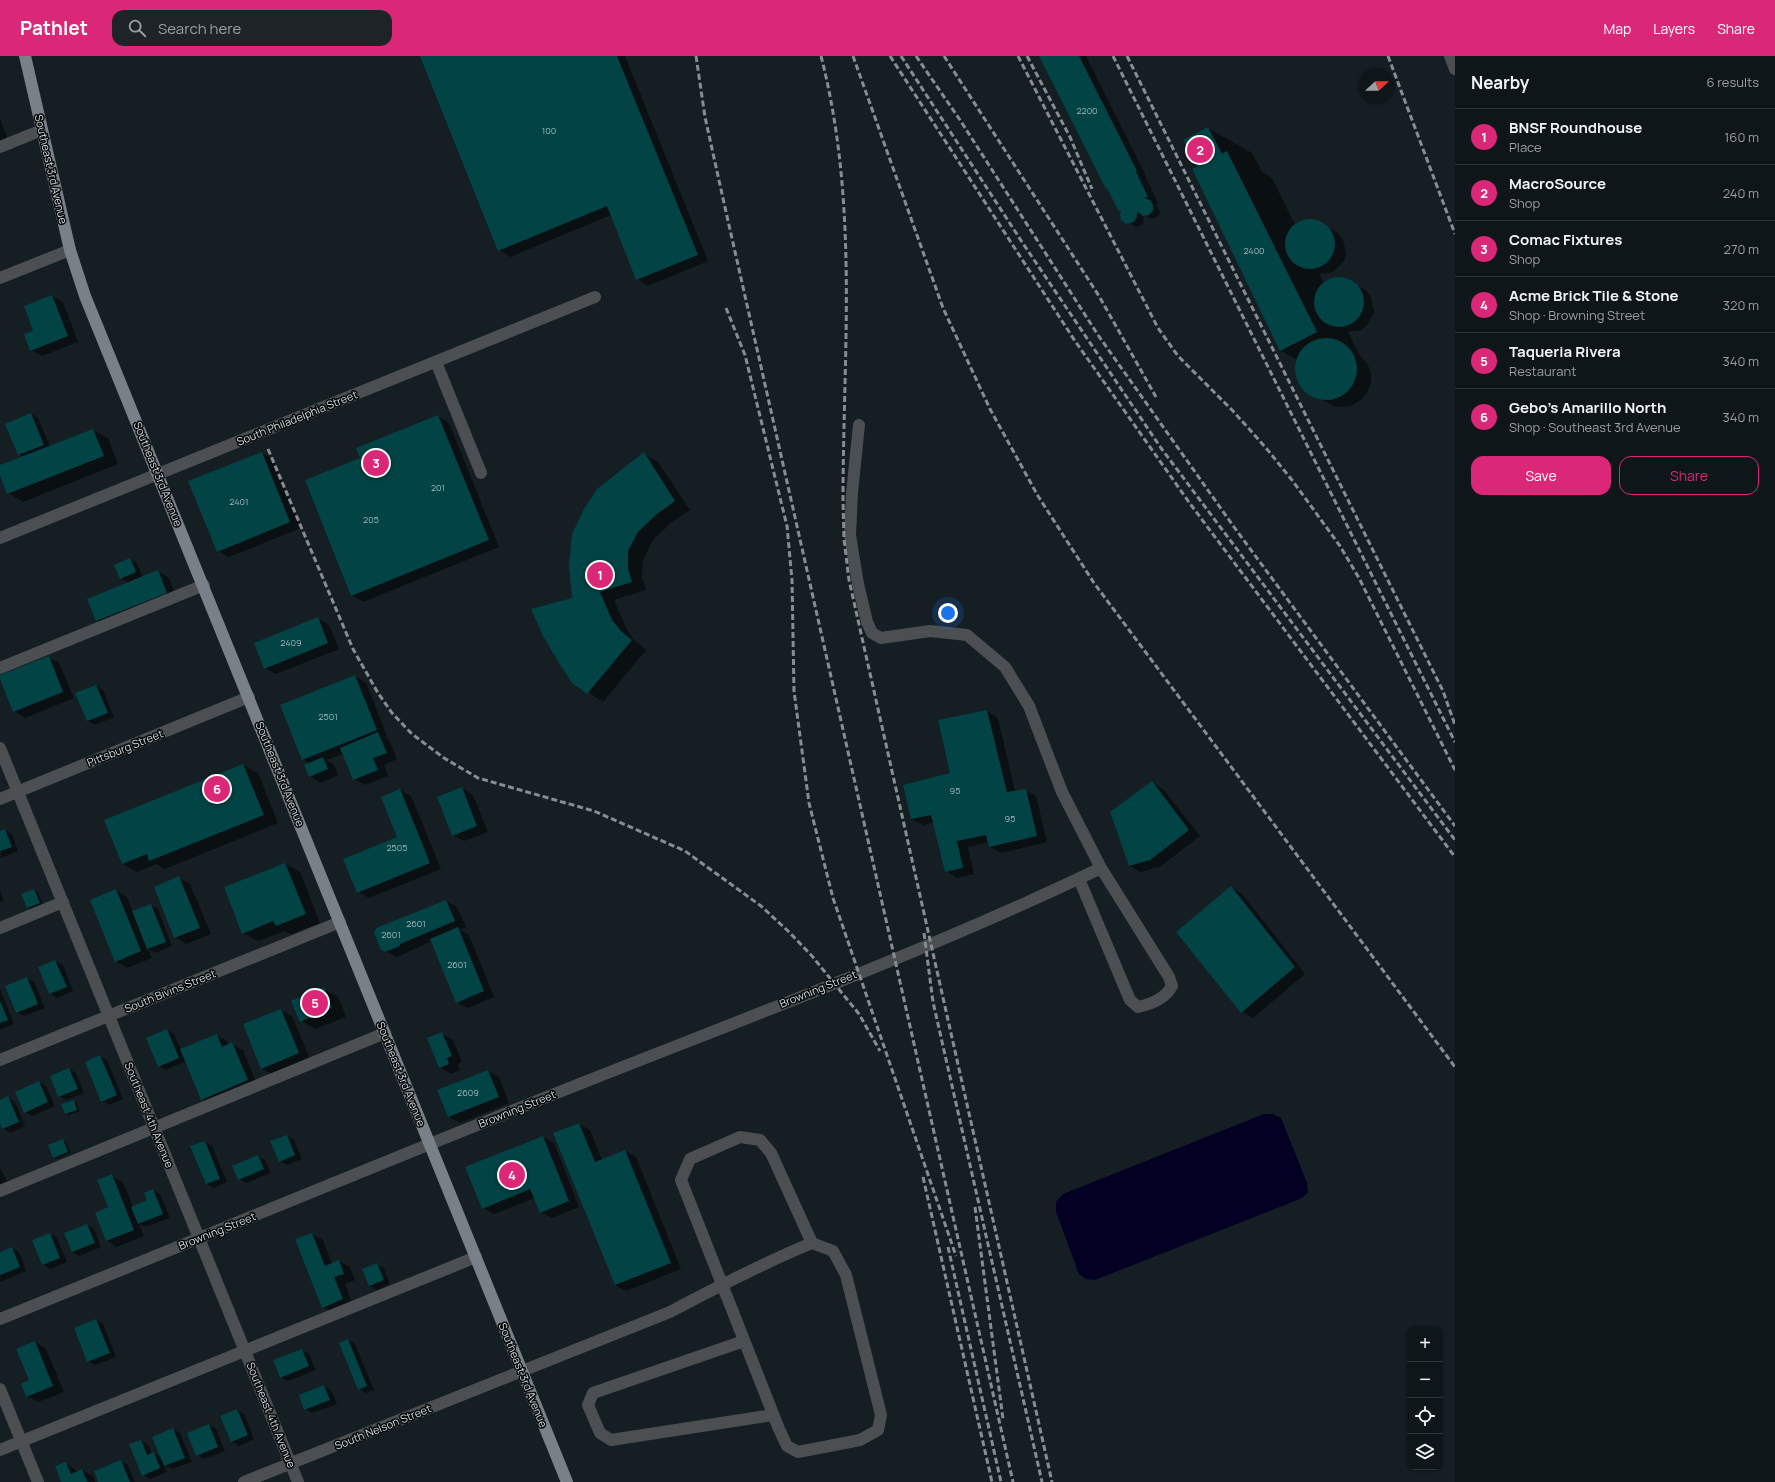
<!DOCTYPE html>
<html lang="en">
<head>
<meta charset="utf-8">
<style>
	:root { --surface:#0f161a; --page:#1d2327; --text:#f1f3f6; --muted:#9b9fa2; --line:#2f3539; --accent:#db2777 }
	body { margin:0; font-family:Manrope,sans-serif; background:var(--page); color:var(--text) }
	.controls { position:absolute; right:12px; bottom:12px; display:grid; overflow:hidden; border-radius:8px; box-shadow:0 1px 3px #0004 }
	.controls button { width:36px; height:36px; display:grid; place-items:center; padding:0; border:0; border-bottom:1px solid var(--line); background:var(--surface); color:var(--text); font:20px sans-serif }
	.compass { position:absolute; left:1359px; top:12px; width:36px; height:36px; border-radius:50%; background:var(--surface); box-shadow:0 1px 3px #0004; rotate:68deg }
	.you { position:absolute; left:948px; top:557px; width:14px; height:14px; margin:-10px; border:3px solid #fff; border-radius:50%; background:#1a73e8; box-shadow:0 0 0 6px #1a73e833 }
	.badge { display:grid; place-items:center; width:26px; height:26px; border-radius:50%; background:var(--accent); color:#fff; font-size:13px; font-weight:700 }
	.pin { position:absolute; translate:-50% -50%; border:2px solid #fff; box-shadow:0 1px 4px #0006 }
	.list { margin:0; padding:0; list-style:none }
	h2 { display:flex; justify-content:space-between; align-items:center; height:52px; margin:0; padding:0 16px; font-size:17px }
	h2 small { font-size:13px; font-weight:400; color:var(--muted) }
	.list li { display:grid; grid-template-columns:26px 1fr auto; gap:12px; align-items:center; box-sizing:border-box; height:56px; padding:0 16px; border-top:1px solid var(--line) }
	.list b { display:block; font-size:15px; white-space:nowrap }
	.list p { margin:0; font-size:13px; white-space:nowrap; color:var(--muted) }
	.list em { font-size:13px; font-style:normal; color:var(--muted) }
	.actions { display:flex; gap:8px; padding:12px 16px }
	.actions a { flex:1; padding:9px 0; border:1px solid var(--accent); border-radius:12px; text-align:center; font-size:14px; color:var(--accent) }
	.actions .main { background:var(--accent); color:#fff }
	.icon { flex:none; width:22px; height:22px; fill:none; stroke:currentColor; stroke-width:2; stroke-linecap:round; stroke-linejoin:round }
	.map { position:relative; flex:none; width:1455px; height:1426px; overflow:hidden }
	header { display:flex; align-items:center; gap:24px; box-sizing:border-box; height:56px; padding:0 20px; background:var(--accent); color:#fff }
	header strong { font-size:19px }
	nav { display:flex; gap:22px; margin-inline-start:auto; font-size:14px }
	.search { width:280px; height:36px; background:var(--page); display:flex; align-items:center; gap:10px; box-sizing:border-box; padding:0 14px; border-radius:12px; color:var(--muted); font-size:15px }
	main { display:flex }
	aside { flex:1; background:var(--surface) }
	.map>svg:first-child { display:block }
	.water { fill:#030023 }
	.shadow { fill:#0007 }
	.building { fill:#024346 }
	.lines { fill:none; stroke-linecap:round; stroke-linejoin:round }
	.minor { stroke:#4b4f52; stroke-width:12 }
	.major { stroke:#798088; stroke-width:12 }
	.rail { stroke:#868e92; stroke-width:3; stroke-dasharray:6 3; stroke-linecap:butt }
	.labels { text-anchor:middle; stroke-width:3; stroke-linejoin:round; paint-order:stroke }
	.number-label { font-size:9px; fill:#a1b6ba }
	.street-label { font-size:11px; fill:#d6dde0; stroke:#040809 }
</style>
</head>
<body>
<header>
<strong>Pathlet</strong>
<div class="search"><svg class="icon" aria-label="search" viewBox="0 0 24 24"><circle cx="10" cy="10" r="6"/><path d="M15 15l6 6"/></svg>Search here</div>
<nav><a>Map</a><a>Layers</a><a>Share</a></nav>
</header>
<main>
<div class="map">
<svg width="1455" height="1426" viewBox="0 0 1455 1426">
	<rect width="100%" height="100%" fill="#141e23"/>
	<!-- water -->
	<path class="water" d="M1264,1058H1273L1281,1062L1307,1127L1308,1137L1300,1143L1095,1224L1086,1223L1079,1218L1056,1156V1146L1063,1138Z"/>
	<!-- shadow -->
	<path class="shadow" d="M421,0H625L708,205L648,230L637,223L611,159L510,201L499,194Z
		M1041,0H1086L1147,122H1146L1158,147L1156,148L1160,156L1158,161L1151,163L1144,159L1143,168L1137,171L1122,163V156Z
		M0,63L9,86L0,90Z
		M1208,72L1252,97L1262,116L1272,122L1295,169L1311,164L1319,166L1338,177L1343,183L1346,198L1344,205L1333,216L1319,218L1324,227L1332,223L1340,222L1366,234L1371,241L1374,256L1367,269L1361,274L1348,276L1359,298L1368,309L1371,318V328L1367,337L1361,344L1353,349L1344,351L1334,350L1309,337L1302,330L1298,322V304L1280,294L1198,111Z
		M52,240L63,246L78,286L42,300L31,294L35,275Z
		M31,358L38,362L50,391L93,374L108,382L118,408L23,446L8,437L0,418V411L24,401L19,398Z
		M438,360L449,367L499,491L363,546L352,539L362,402Z
		M262,397L273,403L301,472L229,501L218,495Z
		M644,398L658,406L690,454L672,466L653,484L643,504L642,521L646,534L614,544L627,574L636,586L646,594L603,646L573,626L574,542Z
		M130,503L137,507L143,522L158,515L169,522L177,543L108,571L97,565L89,544L129,527L120,522Z
		M318,562L329,569L339,593L276,618L265,612Z
		M48,601L59,607L74,642L25,662L14,655L0,620Z
		M355,620L366,627L387,680L384,681L389,684L397,703L384,709L388,720L365,729L354,723L343,698L326,704L334,709L338,719L321,727L310,720V708L303,703Z
		M96,630L103,634L114,661L95,669L88,665Z
		M987,655L998,662L1015,736L1025,734L1036,740L1047,786L1001,797L990,791L989,786L968,791L974,818L957,822L946,815L934,766L923,769L912,763L952,718Z
		M243,709L258,717L278,767L165,813L157,808L137,816L123,808Z
		M1152,726L1163,733L1200,780L1161,810L1141,816L1130,810Z
		M462,732L473,739L488,776L464,785L453,779Z
		M400,734L411,740L441,813L369,842L358,836L399,782Z
		M5,774L12,778L18,795L1,802L0,776Z
		M285,808L300,816L320,867L291,878L285,875L258,885L243,877Z
		M179,822L190,828L211,878L186,888L175,881Z
		M1231,831L1242,838L1305,918L1253,962L1242,956Z
		M34,834L38,836L43,848L31,853L28,851Z
		M116,834L127,841L133,856L151,849L158,853L172,890L155,897L148,893L152,902L127,912L116,905Z
		M0,835L4,845L0,846Z
		M446,845L457,851L466,871L460,874L469,879L494,941L468,952L456,946L432,885L397,901L382,893L377,872Z
		M55,905L63,909L73,935L57,942L50,937L39,911Z
		M27,922L34,926L45,952L24,960L17,956Z
		M0,933L14,968L0,974Z
		M324,933L338,941L346,961L315,973L301,965Z
		M281,954L292,960L310,1003L272,1018L261,1012Z
		M167,974L174,978L181,994L217,979L228,986L229,989L232,988L243,994L258,1031L213,1050L202,1043L186,1005L166,1014L159,1010Z
		M442,978L453,984L462,1006L458,1008L460,1014L451,1018L440,1011Z
		M100,1000L107,1004L123,1043L109,1049L102,1045Z
		M69,1013L76,1017L84,1037L66,1044L59,1040Z
		M488,1015L499,1021L509,1047L460,1067L449,1061Z
		M39,1026L46,1030L55,1050L32,1060L25,1056Z
		M8,1042L15,1046L25,1070L10,1077L3,1072L0,1066V1045Z
		M73,1045L77,1046L80,1055L69,1059L66,1057Z
		M579,1068L590,1074L602,1104L625,1095L636,1101L681,1213L626,1235L615,1229Z
		M287,1080L294,1084L302,1103L287,1109L279,1105Z
		M543,1081L554,1087L579,1151L552,1162L541,1156L535,1142L494,1158L483,1152Z
		M63,1084L66,1086L71,1097L57,1103L54,1101Z
		M205,1086L212,1090L227,1126L214,1132L206,1128Z
		M258,1100L265,1104L271,1117L246,1127L239,1123Z
		M0,1112L8,1127L0,1130Z
		M112,1120L123,1126L133,1151L148,1145L153,1134L160,1138L170,1162L146,1171L139,1168L144,1180L117,1191L106,1184Z
		M87,1169L94,1173L101,1191L79,1200L72,1196Z
		M50,1178L57,1182L67,1206L50,1213L43,1208Z
		M312,1178L323,1184L332,1208L339,1205L350,1211L355,1224L345,1228L353,1250L334,1257L323,1251Z
		M12,1192L19,1196L26,1215L0,1226V1197Z
		M376,1208L384,1212L390,1228L377,1234L370,1230Z
		M96,1264L103,1268L116,1301L95,1309L88,1305Z
		M348,1284L355,1288L374,1334L366,1337L359,1333Z
		M35,1286L46,1293L64,1336L38,1346L27,1340Z
		M302,1294L309,1298L316,1314L288,1325L281,1321Z
		M324,1330L331,1334L337,1348L312,1357L305,1353Z
		M237,1354L244,1358L254,1383L239,1390L231,1385Z
		M209,1369L216,1373L225,1395L204,1403L197,1399Z
		M173,1373L180,1377L192,1406L172,1413L164,1409L167,1416L150,1423L143,1419L141,1385L148,1389L152,1398L154,1397L162,1402Z
		M121,1405L128,1409L135,1426H99Z
		M66,1407L78,1416L82,1414L93,1420L95,1426H88L87,1422H85L86,1426H62Z"/>
	<!-- building -->
	<path class="building" d="M420,0H617L698,199L636,224L607,150L498,195Z
		M1039,0H1079L1137,115L1136,116L1148,141L1144,142L1150,144L1153,149V155L1149,159L1143,160L1137,155V161L1134,166L1126,168L1121,164L1120,159L1121,154L1119,156L1107,132L1106,133Z
		M1208,71L1222,98L1227,95L1317,276L1280,295L1192,113L1197,111L1183,84Z
		M1285 188a25 25 0 1 1 50 0a25 25 0 1 1-50 0Z
		M1314 246a25 25 0 1 1 50 0a25 25 0 1 1-50 0Z
		M52,239L68,280L30,295L24,278L33,275L24,250Z
		M1295 313a31 31 0 1 1 62 0a31 31 0 1 1-62 0Z
		M31,357L44,389L18,399L5,368Z
		M438,359L489,484L351,540L305,424L360,402L356,392Z
		M93,373L104,400L7,438L0,420V409Z
		M262,396L290,466L217,496L188,425Z
		M644,396L675,445L657,458L638,476L628,495V512L632,526L600,536L612,564L622,576L632,584L587,638L572,627L559,607L543,580L531,553L572,542L569,510L572,478L584,453L597,433Z
		M130,502L136,516L120,523L114,509Z
		M158,514L167,537L96,565L87,543Z
		M318,561L328,587L264,613L254,587Z
		M49,600L63,636L13,656L0,623V619Z
		M355,619L377,674L302,704L280,649Z
		M96,629L108,657L87,665L75,637Z
		M987,654L1007,736L1026,733L1037,780L989,791L986,779L957,785L963,812L945,816L931,759L911,763L903,729L950,717L938,664Z
		M378,676L387,697L373,702L378,714L353,724L340,692Z
		M323,701L328,713L309,721L304,709Z
		M243,708L264,759L149,805L147,798L122,808L104,764Z
		M1152,725L1189,774L1150,804L1129,810L1110,756Z
		M462,731L477,770L452,780L437,741Z
		M400,733L430,807L357,837L343,803L397,781L381,741Z
		M5,773L12,791L0,795V775Z
		M285,807L306,858L276,870L273,865L242,878L224,831Z
		M179,820L200,872L174,882L154,831Z
		M1231,830L1295,911L1241,957L1176,876Z
		M34,833L40,847L27,852L21,838Z
		M116,833L141,895L115,906L90,844Z
		M446,844L455,865L400,888V890L385,896L381,894L374,877L376,872Z
		M151,848L166,886L147,893L132,855Z
		M458,871L484,935L456,947L430,883Z
		M55,904L67,931L49,938L38,911Z
		M27,921L38,948L16,957L5,930Z
		M324,931L332,952L300,966L291,945Z
		M0,945L8,964L0,967Z
		M281,953L299,997L261,1013L243,968Z
		M167,973L179,1002L158,1011L146,982Z
		M442,976L452,1000L447,1002L449,1008L439,1012L427,982Z
		M217,978L222,991L232,986L248,1024L201,1044L180,993Z
		M100,999L117,1039L101,1046L85,1006Z
		M69,1012L78,1033L58,1041L50,1020Z
		M488,1014L499,1041L448,1061L437,1034Z
		M39,1025L48,1046L24,1057L15,1036Z
		M8,1040L19,1066L2,1073L0,1068V1044Z
		M74,1044L77,1054L65,1058L61,1048Z
		M579,1067L595,1106L625,1094L671,1207L615,1229L553,1077Z
		M287,1079L295,1099L279,1106L270,1085Z
		M543,1080L569,1145L540,1157L530,1133L482,1153L465,1111Z
		M63,1083L68,1096L53,1102L48,1089Z
		M205,1085L220,1123L206,1128L190,1090Z
		M258,1099L264,1113L238,1124L232,1110Z
		M112,1118L134,1174L106,1185L95,1157L108,1151L97,1124Z
		M153,1133L163,1158L138,1168L131,1151L147,1144L144,1137Z
		M87,1168L95,1187L72,1196L64,1177Z
		M50,1177L60,1202L42,1209L32,1184Z
		M312,1177L325,1210L339,1204L344,1218L334,1221L343,1243L322,1252L295,1183Z
		M12,1191L20,1211L0,1219V1196Z
		M377,1207L384,1224L369,1230L362,1213Z
		M96,1263L110,1297L87,1306L74,1272Z
		M348,1283L367,1330L358,1334L339,1287Z
		M35,1285L53,1330L26,1341L21,1328L29,1324L16,1293Z
		M302,1293L309,1310L280,1322L273,1304Z
		M324,1329L330,1344L304,1354L299,1339Z
		M237,1353L248,1379L231,1386L220,1360Z
		M209,1368L218,1391L196,1400L187,1377Z
		M173,1372L185,1402L164,1410L152,1381Z
		M141,1384L147,1399L154,1396L160,1412L142,1420L129,1388Z
		M121,1404L130,1426H98L94,1415Z
		M66,1406L71,1418L82,1413L87,1426H61L55,1410Z"/>
	<g class="lines">
		<!-- minor -->
		<path class="minor" d="M1450,0L1455,13
			M0,91L42,74
			M0,222L70,194
			M436,306L481,417
			M0,482L595,241
			M0,612L204,529
			M0,692L298,1426
			M0,743L249,641
			M1079,823L1130,944L1138,951C1152,948 1165,943 1172,930L1169,921L1101,812
			M0,872L63,846
			M0,1004L340,866
			M0,1135L385,977
			M0,1263C194,1185 387,1104 582,1027C756,958 932,893 1101,812L1062,736L1029,650L1005,611L967,579L930,575L881,582L872,577L867,566L858,528L850,479L852,437L859,369
			M744,1285L593,1337L588,1349L600,1377L611,1384L773,1359
			M0,1333L38,1426
			M0,1394L476,1201
			M244,1426L670,1256C717,1231 763,1207 812,1187L833,1195L846,1219L881,1359L878,1374L860,1384L798,1396L787,1390L779,1373L681,1124L690,1103L740,1081L760,1084L771,1097L812,1187"/>
		<!-- major -->
		<path class="major" d="M25,0L70,194L85,240L567,1426"/>
		<!-- rail -->
		<path class="rail" d="M696,0L705,61L724,147L1013,1426
			M821,0C859,148 843,295 843,445L844,483L849,524L1052,1426
			M853,0L943,252L990,353L1038,440L1094,527L1455,1011
			M890,0L1075,285L1191,449L1455,801
			M901,0L1022,186L1161,392L1455,784
			M916,0L960,64L1098,279L1234,471L1455,770
			M944,0L1099,240L1156,341
			M1018,0L1158,272L1178,300L1233,355L1266,392L1292,424L1340,490L1359,522L1455,714
			M1027,0L1070,81L1092,133
			M1113,0L1455,686
			M1127,0L1443,635L1455,669
			M1388,0L1455,178
			M726,252L745,299L787,470L792,524L794,635L809,747L833,842L956,1200
			M268,393L353,593L378,637L392,657L412,678L444,702L478,722L594,755L685,795L761,850L788,875L812,900L859,958L880,995
			M924,877L933,946L1042,1426
			M923,1121L992,1426
			M975,1151L1003,1363
			M948,1191L1001,1426"/>
	</g>
	<g class="labels">
		<!-- number labels -->
		<g class="number-label">
			<text x="1087" y="58">2200</text>
			<text x="549" y="78">100</text>
			<text x="1254" y="198">2400</text>
			<text x="438" y="435">201</text>
			<text x="239" y="449">2401</text>
			<text x="371" y="467">205</text>
			<text x="291" y="590">2409</text>
			<text x="328" y="664">2501</text>
			<text x="955" y="738">95</text>
			<text x="1010" y="766">95</text>
			<text x="397" y="795">2505</text>
			<text x="416" y="871">2601</text>
			<text x="391" y="882">2601</text>
			<text x="457" y="912">2601</text>
			<text x="468" y="1040">2609</text>
		</g>
		<!-- street labels -->
		<g class="street-label">
			<text transform="translate(51 113) rotate(77)" y="4">Southeast 3rd Avenue</text>
			<text transform="translate(297 362) rotate(-22)" y="4">South Philadelphia Street</text>
			<text transform="translate(158 418) rotate(68)" y="4">Southeast 3rd Avenue</text>
			<text transform="translate(125 692) rotate(-22)" y="4">Pittsburg Street</text>
			<text transform="translate(280 718) rotate(68)" y="4">Southeast 3rd Avenue</text>
			<text transform="translate(818 933) rotate(-22)" y="4">Browning Street</text>
			<text transform="translate(170 935) rotate(-22)" y="4">South Bivins Street</text>
			<text transform="translate(401 1018) rotate(68)" y="4">Southeast 3rd Avenue</text>
			<text transform="translate(517 1053) rotate(-22)" y="4">Browning Street</text>
			<text transform="translate(149 1059) rotate(68)" y="4">Southeast 4th Avenue</text>
			<text transform="translate(217 1175) rotate(-22)" y="4">Browning Street</text>
			<text transform="translate(523 1319) rotate(68)" y="4">Southeast 3rd Avenue</text>
			<text transform="translate(271 1359) rotate(68)" y="4">Southeast 4th Avenue</text>
			<text transform="translate(383 1371) rotate(-22)" y="4">South Nelson Street</text>
		</g>
	</g>
</svg>
<div class="controls">
<button>+</button>
<button>−</button>
<button><svg class="icon" aria-label="locate" viewBox="0 0 24 24"><circle cx="12" cy="12" r="6"/><path d="M12 2v4M12 18v4M2 12h4M18 12h4"/></svg></button>
<button><svg class="icon" aria-label="layers" viewBox="0 0 24 24"><path d="M12 4l9 5-9 5-9-5zM3 14l9 5 9-5"/></svg></button>
</div>
<svg class="compass" viewBox="-18 -18 36 36"><path d="M0-13l5 13h-10z" fill="#e53935"/><path d="M0 13l5-13h-10z" fill="#9b9fa2"/></svg>
<div class="you"></div>
<div class="pin badge" style="left:600px;top:519px">1</div>
<div class="pin badge" style="left:1200px;top:94px">2</div>
<div class="pin badge" style="left:376px;top:407px">3</div>
<div class="pin badge" style="left:512px;top:1119px">4</div>
<div class="pin badge" style="left:315px;top:947px">5</div>
<div class="pin badge" style="left:217px;top:733px">6</div>
</div>
<aside>
<h2>Nearby<small>6 results</small></h2>
<ul class="list">
<li><span class="badge">1</span><div><b>BNSF Roundhouse</b><p>Place</p></div><em>160 m</em></li>
<li><span class="badge">2</span><div><b>MacroSource</b><p>Shop</p></div><em>240 m</em></li>
<li><span class="badge">3</span><div><b>Comac Fixtures</b><p>Shop</p></div><em>270 m</em></li>
<li><span class="badge">4</span><div><b>Acme Brick Tile &amp; Stone</b><p>Shop · Browning Street</p></div><em>320 m</em></li>
<li><span class="badge">5</span><div><b>Taqueria Rivera</b><p>Restaurant</p></div><em>340 m</em></li>
<li><span class="badge">6</span><div><b>Gebo's Amarillo North</b><p>Shop · Southeast 3rd Avenue</p></div><em>340 m</em></li>
</ul>
<div class="actions"><a class="main">Save</a><a>Share</a></div>
</aside>
</main>
</body>
</html>
